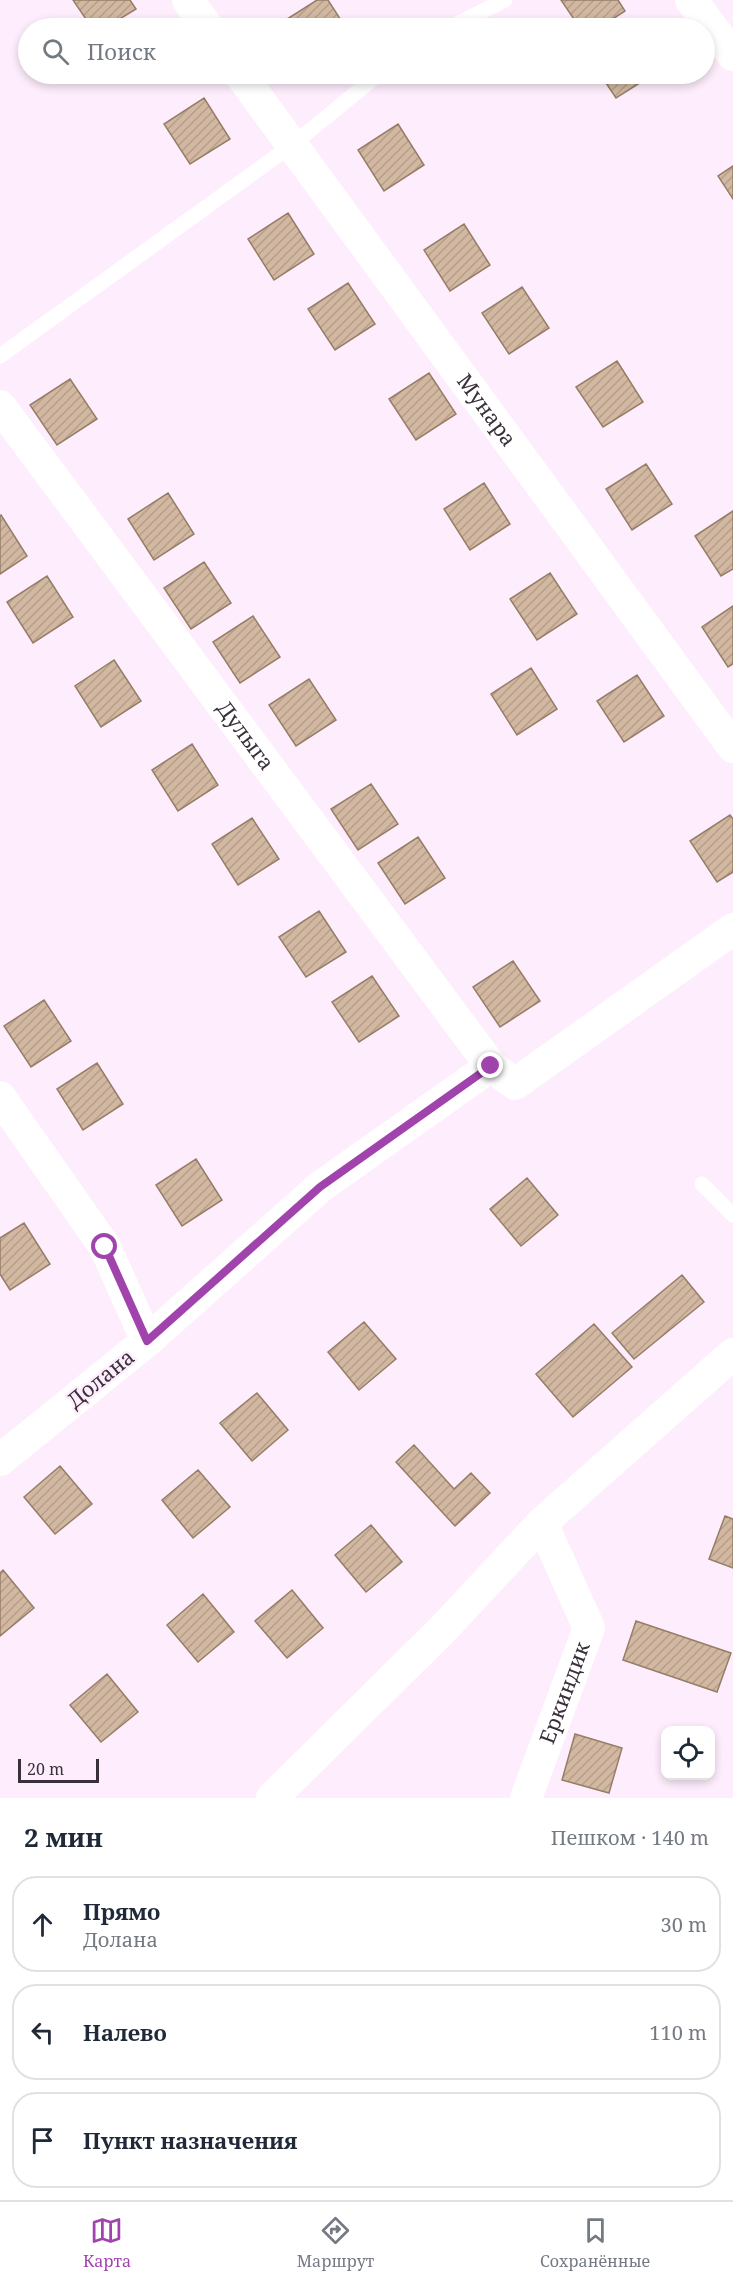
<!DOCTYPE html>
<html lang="ru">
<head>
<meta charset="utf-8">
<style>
	:root { --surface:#fff; --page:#f6f6f7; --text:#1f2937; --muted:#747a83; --line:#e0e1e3; --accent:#a143ac }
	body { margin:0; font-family:"Noto Serif",serif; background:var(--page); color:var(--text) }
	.controls { position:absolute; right:18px; bottom:18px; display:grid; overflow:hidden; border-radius:12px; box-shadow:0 3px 9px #0003 }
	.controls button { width:54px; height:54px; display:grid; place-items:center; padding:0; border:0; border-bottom:2px solid var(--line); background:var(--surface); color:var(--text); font:30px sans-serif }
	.scale { position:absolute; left:18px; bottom:15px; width:81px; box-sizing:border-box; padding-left:6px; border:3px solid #3a303a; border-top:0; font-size:16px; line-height:21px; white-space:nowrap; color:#3a303a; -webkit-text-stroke:4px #feeefd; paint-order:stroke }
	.stop { position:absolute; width:18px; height:18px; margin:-14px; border:4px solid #a143ac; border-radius:50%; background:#fff }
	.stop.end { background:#a143ac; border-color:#fff; box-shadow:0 2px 6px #0008 }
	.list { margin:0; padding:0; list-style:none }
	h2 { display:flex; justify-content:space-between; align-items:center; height:78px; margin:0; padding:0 24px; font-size:26px }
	h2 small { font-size:20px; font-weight:400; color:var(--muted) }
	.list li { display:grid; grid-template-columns:39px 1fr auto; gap:18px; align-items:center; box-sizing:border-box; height:96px; margin:0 12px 12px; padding:0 12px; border:2px solid var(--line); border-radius:24px }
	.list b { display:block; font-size:22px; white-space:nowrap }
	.list p { margin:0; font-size:20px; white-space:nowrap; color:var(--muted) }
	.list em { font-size:20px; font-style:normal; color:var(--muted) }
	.icon { flex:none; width:33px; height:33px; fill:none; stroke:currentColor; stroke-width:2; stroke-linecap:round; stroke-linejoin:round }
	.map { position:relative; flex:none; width:733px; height:1798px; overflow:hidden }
	.search { position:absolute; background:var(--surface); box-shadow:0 3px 9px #0003; left:18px; right:18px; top:18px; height:66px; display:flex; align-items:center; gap:15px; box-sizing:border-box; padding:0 21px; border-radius:33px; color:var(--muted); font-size:22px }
	.sheet { height:402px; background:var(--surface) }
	nav { display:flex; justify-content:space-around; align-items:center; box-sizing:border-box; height:84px; border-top:2px solid var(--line); background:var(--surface); font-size:16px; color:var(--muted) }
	nav a { display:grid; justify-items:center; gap:3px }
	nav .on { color:var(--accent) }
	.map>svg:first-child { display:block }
	.building { fill:url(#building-hatch); stroke:#967d67; stroke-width:1.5 }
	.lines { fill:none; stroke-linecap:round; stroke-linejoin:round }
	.service { stroke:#fff; stroke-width:15 }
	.minor { stroke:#fff; stroke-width:32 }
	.route { stroke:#a143ac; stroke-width:8 }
	.labels { text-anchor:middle; stroke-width:5; stroke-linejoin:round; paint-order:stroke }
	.street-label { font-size:21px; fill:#3a303a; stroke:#feeefd }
</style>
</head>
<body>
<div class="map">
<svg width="733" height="1798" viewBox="0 0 733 1798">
	<defs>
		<pattern id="building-hatch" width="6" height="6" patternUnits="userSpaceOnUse" patternTransform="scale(1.5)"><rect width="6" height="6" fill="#d2b8a1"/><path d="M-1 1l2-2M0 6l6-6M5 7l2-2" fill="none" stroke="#b59e8b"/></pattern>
	</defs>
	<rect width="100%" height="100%" fill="#feeefd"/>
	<!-- building -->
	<path class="building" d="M73,0H130L136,9L105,28H92Z
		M317,0H328L346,28H289L284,21Z
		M561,0H618L625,11L599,28H580Z
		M600,74H654L616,98Z
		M204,98L230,139L190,164L164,124Z
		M398,124L424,165L384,191L358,150Z
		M733,166V199L718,176Z
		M288,213L314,254L274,280L248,239Z
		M464,224L490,265L450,291L424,250Z
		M348,283L375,324L335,350L308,309Z
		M522,287L549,328L509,354L482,313Z
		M617,361L643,402L603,427L576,387Z
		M429,373L456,414L416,440L389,399Z
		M70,379L97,419L57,445L30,405Z
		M646,464L672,504L632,530L606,489Z
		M484,483L510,524L470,550L444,509Z
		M168,493L194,534L154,560L128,519Z
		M733,511V569L721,576L695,536Z
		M1,515L27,556L0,574V516Z
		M204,562L231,603L191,629L164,588Z
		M550,573L577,614L537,640L510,599Z
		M47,576L73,617L33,643L7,602Z
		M733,606V664L728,667L702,627Z
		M253,616L280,657L240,683L213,642Z
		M114,660L141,701L101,727L75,686Z
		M531,668L557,709L517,735L491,694Z
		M637,675L664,716L624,742L597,701Z
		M309,679L336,720L296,746L269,705Z
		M192,744L218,785L178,811L152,770Z
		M371,784L398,824L358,850L331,809Z
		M730,815L733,819V872L717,882L690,841Z
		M252,818L279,859L238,885L212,844Z
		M418,837L445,878L405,904L378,863Z
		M319,911L346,952L306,977L279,937Z
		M513,961L540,1001L500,1027L473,987Z
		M372,976L399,1016L359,1042L332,1002Z
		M44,1000L71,1041L31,1067L4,1026Z
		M97,1063L123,1104L83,1130L57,1089Z
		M196,1159L222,1200L182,1226L156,1185Z
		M527,1178L558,1215L521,1246L490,1209Z
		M24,1223L50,1264L10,1290L0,1274V1238Z
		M682,1275L704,1302L634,1359L612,1333Z
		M364,1322L396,1359L359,1390L328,1352Z
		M594,1324L632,1367L573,1417L536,1374Z
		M257,1393L288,1430L252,1461L220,1423Z
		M414,1445L454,1489L471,1473L490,1493L455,1526L396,1462Z
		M60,1466L92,1504L55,1534L24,1497Z
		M198,1470L230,1507L193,1538L162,1500Z
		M725,1516L733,1519V1568L709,1559Z
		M371,1525L402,1562L366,1592L335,1555Z
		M3,1570L34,1608L0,1636V1573Z
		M292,1590L323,1628L287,1658L255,1621Z
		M203,1594L234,1632L198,1662L167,1625Z
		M636,1621L731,1653L717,1692L623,1660Z
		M107,1674L138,1712L101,1742L70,1705Z
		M575,1734L622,1748L609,1793L562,1780Z"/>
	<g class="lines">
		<!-- service -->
		<path class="service" d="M449,28L505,0
			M0,356L292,145L379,74
			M702,1184L733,1215"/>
		<!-- minor -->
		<g class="minor">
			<path d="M188,0L208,28"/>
			<path d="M691,0L733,55"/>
			<path id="s1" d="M240,74L733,747"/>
			<path id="s2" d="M0,406L491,1066"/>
			<path d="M0,1097L105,1247L147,1341L0,1460"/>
			<path d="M147,1341L320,1187L491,1066L515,1084L733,929"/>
			<path d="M272,1798L443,1629L542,1523L733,1354"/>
			<path id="s3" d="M526,1798L589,1628L542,1523"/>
		</g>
	</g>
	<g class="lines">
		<!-- route -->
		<path class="route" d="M105,1247L147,1341L320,1187L491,1066"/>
	</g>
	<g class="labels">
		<!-- street labels -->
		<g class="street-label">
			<text dy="7" stroke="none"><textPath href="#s1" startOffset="417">Мунара</textPath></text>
			<text dy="7" stroke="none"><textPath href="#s2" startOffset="411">Дулыга</textPath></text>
			<text transform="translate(101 1379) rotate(-39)" y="7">Долана</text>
			<text dy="7" stroke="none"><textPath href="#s3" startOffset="112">Еркиндик</textPath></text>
		</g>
	</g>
</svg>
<div class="controls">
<button><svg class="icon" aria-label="locate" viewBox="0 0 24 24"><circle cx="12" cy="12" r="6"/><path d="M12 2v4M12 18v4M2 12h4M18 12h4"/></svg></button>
</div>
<div class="scale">20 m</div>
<div class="stop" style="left:105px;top:1247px"></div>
<div class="stop end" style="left:491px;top:1066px"></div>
<div class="search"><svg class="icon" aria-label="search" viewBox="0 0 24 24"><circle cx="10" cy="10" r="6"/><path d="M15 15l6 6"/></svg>Поиск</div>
</div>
<section class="sheet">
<h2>2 мин<small>Пешком · 140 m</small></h2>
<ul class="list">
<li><svg class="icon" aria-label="ahead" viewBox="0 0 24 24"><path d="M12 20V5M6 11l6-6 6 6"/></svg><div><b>Прямо</b><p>Долана</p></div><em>30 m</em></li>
<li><svg class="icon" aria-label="left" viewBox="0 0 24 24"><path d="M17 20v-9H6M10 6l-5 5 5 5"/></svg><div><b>Налево</b></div><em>110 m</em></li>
<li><svg class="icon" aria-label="arrive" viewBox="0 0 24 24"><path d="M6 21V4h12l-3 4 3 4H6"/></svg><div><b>Пункт назначения</b></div></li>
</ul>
</section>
<nav>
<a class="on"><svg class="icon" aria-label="map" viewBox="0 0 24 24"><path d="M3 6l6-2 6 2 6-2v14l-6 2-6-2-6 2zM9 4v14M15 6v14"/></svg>Карта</a>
<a><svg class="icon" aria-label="directions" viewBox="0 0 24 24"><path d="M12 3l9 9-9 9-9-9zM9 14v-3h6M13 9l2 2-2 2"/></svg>Маршрут</a>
<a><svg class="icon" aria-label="saved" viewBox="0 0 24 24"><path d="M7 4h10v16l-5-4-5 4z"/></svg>Сохранённые</a>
</nav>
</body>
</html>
